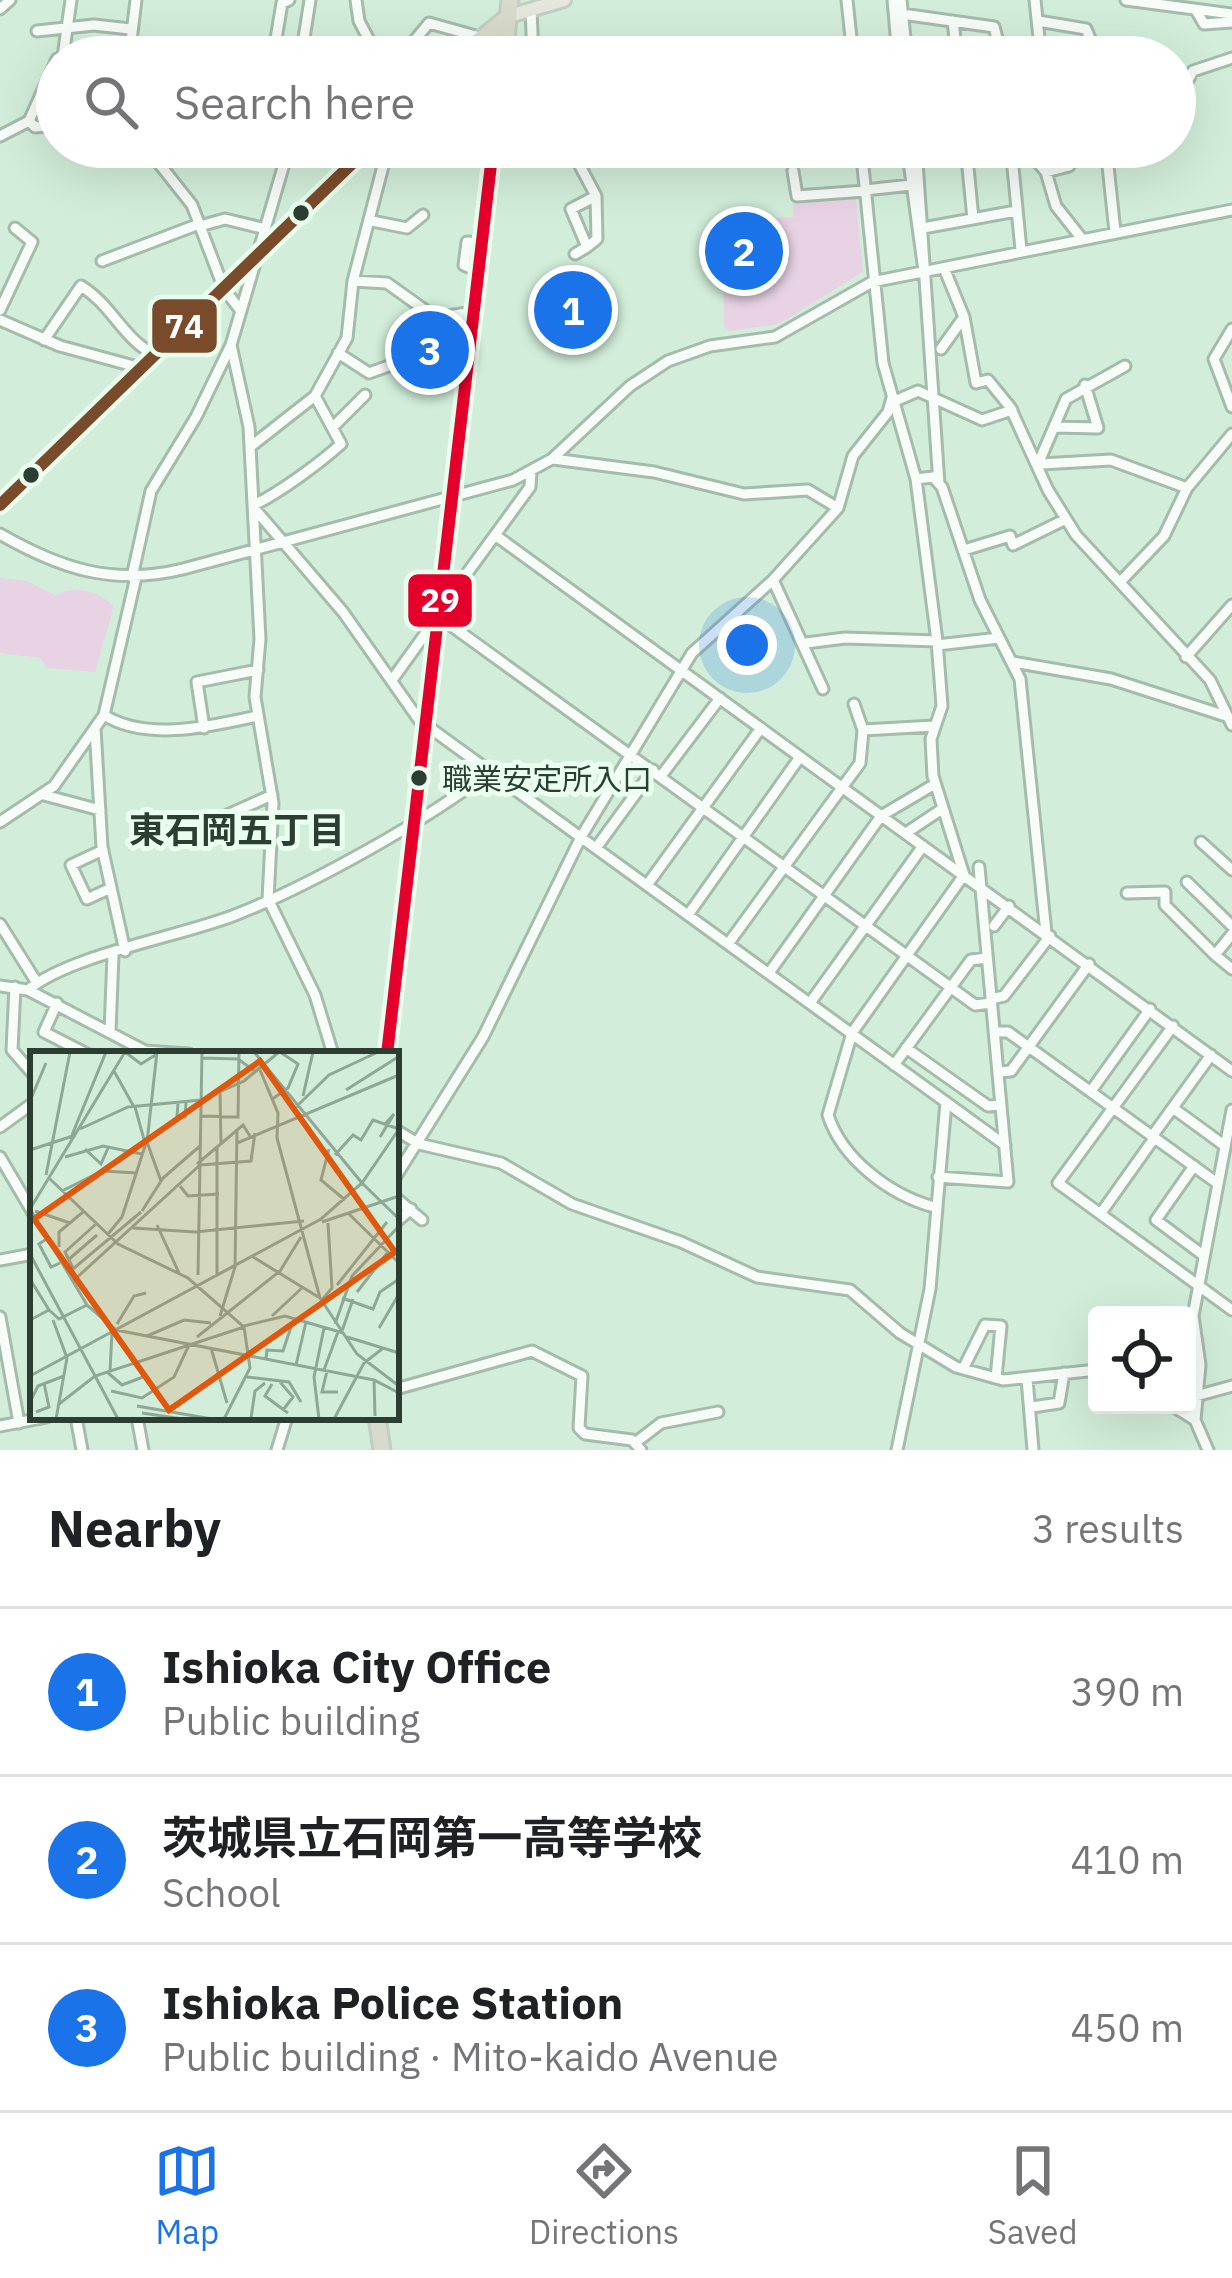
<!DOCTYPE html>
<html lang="en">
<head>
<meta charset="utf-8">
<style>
	:root { --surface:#fff; --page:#f2f2f2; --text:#202124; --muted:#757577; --line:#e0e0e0; --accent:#1a73e8 }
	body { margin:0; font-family:"IBM Plex Sans","Noto Sans JP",sans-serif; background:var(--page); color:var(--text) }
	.controls { position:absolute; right:36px; bottom:36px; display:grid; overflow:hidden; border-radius:12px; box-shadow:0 12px 48px #0002 }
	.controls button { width:108px; height:108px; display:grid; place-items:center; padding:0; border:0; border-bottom:3px solid var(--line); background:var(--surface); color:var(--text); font:60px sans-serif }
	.you { position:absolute; left:747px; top:645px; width:42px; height:42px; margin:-30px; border:9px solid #fff; border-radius:50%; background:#1a73e8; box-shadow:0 0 0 18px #1a73e833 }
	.badge { display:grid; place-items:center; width:78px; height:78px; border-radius:50%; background:var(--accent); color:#fff; font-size:39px; font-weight:700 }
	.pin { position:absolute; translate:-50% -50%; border:6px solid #fff; box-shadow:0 3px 12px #0006 }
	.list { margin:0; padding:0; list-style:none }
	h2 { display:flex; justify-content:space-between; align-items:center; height:156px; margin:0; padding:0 48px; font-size:51px }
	h2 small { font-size:39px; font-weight:400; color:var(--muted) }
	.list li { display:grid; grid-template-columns:78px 1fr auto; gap:36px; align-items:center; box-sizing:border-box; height:168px; padding:0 48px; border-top:3px solid var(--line) }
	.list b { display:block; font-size:45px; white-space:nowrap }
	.list p { margin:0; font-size:39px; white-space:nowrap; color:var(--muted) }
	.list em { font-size:39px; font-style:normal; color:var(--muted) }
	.icon { flex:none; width:66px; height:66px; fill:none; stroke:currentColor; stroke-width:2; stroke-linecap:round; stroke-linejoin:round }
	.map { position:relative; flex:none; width:1232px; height:1450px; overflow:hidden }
	.search { position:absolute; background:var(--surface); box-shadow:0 12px 48px #0002; left:36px; right:36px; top:36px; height:132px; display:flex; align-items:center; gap:30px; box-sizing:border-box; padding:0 42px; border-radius:66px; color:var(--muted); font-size:45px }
	.sheet { height:660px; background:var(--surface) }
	nav { display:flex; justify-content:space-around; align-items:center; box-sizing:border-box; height:168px; border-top:3px solid var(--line); background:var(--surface); font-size:33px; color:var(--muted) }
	nav a { display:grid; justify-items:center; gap:6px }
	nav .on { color:var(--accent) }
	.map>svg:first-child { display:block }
	.green { fill:#e8d3e4 }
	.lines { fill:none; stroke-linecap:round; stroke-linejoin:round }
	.minor-casing { stroke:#a5bbac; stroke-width:15 }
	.major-casing { stroke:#c1cec4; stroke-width:18 }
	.highway-casing { stroke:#c1cec4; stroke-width:21 }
	.minor { stroke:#f8fcf9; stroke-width:9 }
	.major { stroke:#e5e7dd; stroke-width:12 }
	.highway { stroke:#d8dacb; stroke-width:15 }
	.bus-1-casing { stroke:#eafef0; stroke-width:21 }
	.bus-2-casing { stroke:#eafef0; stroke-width:21 }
	.bus-1 { stroke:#e4002b; stroke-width:12 }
	.bus-2 { stroke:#7a4b2a; stroke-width:12 }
	.bus-dot { fill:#2b3e31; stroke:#eafef0; stroke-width:4.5 }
	.labels { text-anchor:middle; stroke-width:10; stroke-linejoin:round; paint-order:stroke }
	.bus-label { font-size:30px; fill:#2b3e31; stroke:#eafef0; text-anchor:start }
	.neighbourhood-label { font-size:36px; font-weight:bold; fill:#2b3e31; stroke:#eafef0 }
	.inset-road { fill:none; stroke:#8fa896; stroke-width:3 }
	.view { fill:#df580e; fill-opacity:0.15; stroke:#df580e; stroke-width:6 }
	.inset-edge { fill:none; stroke:#2b3e31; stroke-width:6 }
	.line-badge { stroke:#eafef0; stroke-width:4.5 }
	.badge-label { font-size:33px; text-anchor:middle; font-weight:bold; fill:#fff }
</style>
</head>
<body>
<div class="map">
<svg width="1232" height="1450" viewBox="0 0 1232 1450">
	<rect width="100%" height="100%" fill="#d2eeda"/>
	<!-- green -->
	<path class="green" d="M856,199L863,272L779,324L729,331L724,326L723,234L731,233V220L793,217V204Z
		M0,578L27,581L56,595C75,584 98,591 114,606L95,672L47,668L40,658L0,653Z"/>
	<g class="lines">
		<defs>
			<path id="minor" d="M356,0L359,21L378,57
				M847,0L853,57
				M893,0L898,57
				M901,0L907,57
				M1035,0L1041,57
				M1126,0L1232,14
				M0,9L10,0
				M531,9L533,57
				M1197,12L1204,24L1232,22
				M902,14L994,27L1002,57
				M953,21L957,57
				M1038,21L1086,29L1098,57
				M37,31L94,25L130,29
				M63,57L71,0
				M129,57L136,0
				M273,57L282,3L289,0
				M301,57L310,0
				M401,57L429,23L479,37
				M1175,104L1193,71L1232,58
				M29,121L35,127L57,125
				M0,136L29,121L57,59
				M146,147L192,205L224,289L241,311
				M570,147L596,196L571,209L587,247L575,254
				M861,147L883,363L916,479L937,641L942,706L931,739L933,776L964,875L852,1033L828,1115C842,1159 890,1195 934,1207
				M907,147L924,271
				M916,147L939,484
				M966,147L973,219
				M1011,147L1021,250
				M1025,147L1046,172L1056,206L1082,239
				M1106,147L1115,232
				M793,171L797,196L865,191
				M1046,172L1069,166L1081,147
				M865,190L911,185
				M372,221L407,228L423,215
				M200,226L225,219L262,228
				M923,228L1016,211
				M587,247L597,239L596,196
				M102,261L199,224
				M944,268L964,317L976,383L988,380L1010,407L1048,490L1076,535L1210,680L1232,725
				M478,271L464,265L467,242L482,243
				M353,281L387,283L436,318L473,312
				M0,310L32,242L15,228
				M0,320L60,346L141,368
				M1232,329L1214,359L1232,407
				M44,340L81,286C112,305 123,339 155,355
				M231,345L249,427L260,639L255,697L273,803L268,899L315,995L333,1054
				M941,349L964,317
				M338,353L369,373L397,363L423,310
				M895,401L918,391L982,420L1012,410
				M335,425L365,395
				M1054,427L1098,428L1085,385
				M250,447L315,396L347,338L353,281L388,147
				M553,459L654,472L744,494L808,490L838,508
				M1038,464L1066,399L1125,366
				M1041,464L1111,460L1187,488
				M916,479L933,477L942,487L980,600L1020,679L1046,933
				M254,505C279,493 320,463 341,444L315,396
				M254,508L343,612L419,720L1005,1145
				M0,534C61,569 113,586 183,569L513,480L552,459L630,386L668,361L710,346L775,337L872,282L1232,210
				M495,535L1232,1071
				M964,550L1010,536L1013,545L1066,519
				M132,577L151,491L196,417L231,345L289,147
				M773,580L823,689
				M1121,581L1164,536L1187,488L1232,434
				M440,599L452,594L530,487L531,472
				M438,616L975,1005L991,1003
				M806,643L845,638L937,641
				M937,645L999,638
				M1186,657L1232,605
				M1013,662L1111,679L1226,716
				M392,680L428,630L436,632
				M854,704L863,730
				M104,715C147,742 211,726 257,716
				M95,728L102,847L125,951
				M204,728L197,682L258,670
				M661,776L720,698
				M44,795L100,810
				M0,822L54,786L104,715L136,577
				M205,825L272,795
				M906,833L942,809
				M1201,842L1232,870
				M596,848L653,770
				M103,850L71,865L87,899L111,888
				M1187,882L1232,926
				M647,885L761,728
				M1127,893L1165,892V905L1215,955
				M688,915L800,757
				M0,924L37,983
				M994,926L1009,906
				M1232,934L1215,955L1232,969
				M728,944L860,763L863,730L934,726
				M769,973L881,816L935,784
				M0,986L28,990L145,1051L189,1054
				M15,987L12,1050L33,1074
				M28,990C69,955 182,936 235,915C307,887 430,819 490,771
				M991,999L1004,996L1050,936
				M57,1003L44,1032L87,1054
				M810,1003L923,846
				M1173,1026L1058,1183L1232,1310
				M110,1032L113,955
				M994,1032H1008L1217,1183
				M906,1048L988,1106L1001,1105
				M894,1065L971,960L987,958
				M998,1072L1011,1071L1089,964
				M1091,1091L1150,1009
				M1173,1108L1225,1146
				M0,1127L33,1103
				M396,1130L419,1144L501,1163L572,1204L681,1242L757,1277L850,1290L900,1333L956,1367L1003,1380L1097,1370
				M1153,1135L1211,1055
				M0,1157L33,1213
				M1194,1166L1156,1220L1203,1255
				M396,1176L483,1037L581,837L692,653L773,580L838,508L853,456L888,412L892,398
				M938,1177L1008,1182L979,867
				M396,1198L422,1220
				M1101,1213L1155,1137
				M396,1222L411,1209
				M0,1260L33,1254
				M0,1317L19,1423
				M963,1369L985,1325L1001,1326L996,1378
				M1027,1379L1033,1450
				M396,1389L532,1351L582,1376L579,1428L585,1434L632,1440L641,1450
				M1196,1396L1232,1386
				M1171,1405L1195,1420
				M1032,1407L1059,1403L1064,1373
				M76,1417L82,1450
				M137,1417L143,1450
				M0,1426L47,1417
				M635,1443L661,1423L718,1412
				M277,1450L287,1417
				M897,1450L930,1289L946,1102
				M1208,1450L1195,1420L1200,1365L1193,1316L1232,1110"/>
			<path id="major" d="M509,16L564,0"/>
			<path id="highway" d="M459,57L509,16
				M504,57L510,0
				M0,505L369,147
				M387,1054L493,147
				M377,1417L382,1450"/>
		</defs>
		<!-- minor casing -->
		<use href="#minor" class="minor-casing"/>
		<!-- major casing -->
		<use href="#major" class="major-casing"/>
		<!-- highway casing -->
		<use href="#highway" class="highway-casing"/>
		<!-- minor -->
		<use href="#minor" class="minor"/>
		<!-- major -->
		<use href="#major" class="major"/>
		<!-- highway -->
		<use href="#highway" class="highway"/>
		<defs>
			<path id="bus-1" d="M387,1054L493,147"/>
			<path id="bus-2" d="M0,505L369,147"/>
		</defs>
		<!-- bus-1 casing -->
		<use href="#bus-1" class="bus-1-casing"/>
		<!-- bus-2 casing -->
		<use href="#bus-2" class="bus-2-casing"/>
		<!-- bus-1 -->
		<use href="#bus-1" class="bus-1"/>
		<!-- bus-2 -->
		<use href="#bus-2" class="bus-2"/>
	</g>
	<!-- markers -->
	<g class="bus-dot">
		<circle cx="301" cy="213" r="10"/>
		<circle cx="31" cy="475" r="10"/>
		<circle cx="419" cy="778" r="10"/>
	</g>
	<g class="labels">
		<!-- bus labels -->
		<g class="bus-label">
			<text x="442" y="790">職業安定所入口</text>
		</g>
		<!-- neighbourhood labels -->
		<g class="neighbourhood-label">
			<text x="237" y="843">東石岡五丁目</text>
		</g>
	</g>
	<!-- overview -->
	<g transform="translate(30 1051)">
		<rect width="369" height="369" fill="#d2eeda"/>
		<path class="inset-road" d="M95,1L111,13L127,3M127,1L117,91L131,130M224,1L332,132M172,7L208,8L226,21M230,19L248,62L247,87L290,247L327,303L369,335M84,20L104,56M316,39L368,6M190,41L191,92M273,45L283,1M241,49L258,37L268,13L250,1M0,50L16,12M148,52L147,66H155L156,52M105,56L115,92M266,56L299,24L348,1M171,65L208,66L209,1M50,78L98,56L171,49L214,30L249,1M42,84L76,1M350,86L364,63L355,73M207,92L369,24M187,96V224M55,98L71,113L78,97M299,98L291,129L315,149M0,99L46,84M305,104L323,84L331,89L343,69L369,78M35,106L73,95L112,103M167,113L213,74L220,85M170,114L221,110L225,82M16,124L40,1M20,128L88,193L158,227L214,276L220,317L194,368M332,132L369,168M150,135L158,145L189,143M32,140L72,120L107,122M0,158L57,254M0,158L95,1M5,160L40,172M112,160L133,127L170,95M319,163L369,212M292,171L369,145M127,174L149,222M103,177L165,181L274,170M78,183L92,166L116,92M18,187L9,193L21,216L30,212M29,196V181L53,161M0,203L88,368M223,206L290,247M38,209L67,184M43,217L35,201L66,173M37,223L111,161M168,224L172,1M0,228L19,259M42,231L170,114M307,234L357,171M327,241L358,201M312,247L343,258L350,241L369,228M291,250L302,237L298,172M190,265L205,216L207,78M242,265L273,236M0,269L19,259L29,268L57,254L86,279M23,269L37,307L26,368M87,273L104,245L116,242M305,273L322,225L369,175M214,275L255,265L310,281M349,277L369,243M86,279L344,329L369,342M311,283L323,248M117,285L154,269L181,272M167,286L250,220L271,186M317,286L369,302M181,297L197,352M236,308L237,299L253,300L261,276M266,314L276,271M294,319L308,281M80,320L82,281M297,320L292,341H308M77,321L92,334L113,326M0,325L291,168L332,132L369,78M217,326L259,331L271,351M344,329L345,365M250,331L263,346L253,359M242,333L235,345L258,362M81,340L112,347L144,326L159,294M0,351L8,335L34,325M29,353L65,325L214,276M107,355L182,368M6,361L19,356L14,332M112,362L153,368M221,367L225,340L235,332M289,368L284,326L294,277M304,368L334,312L352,298"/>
		<path class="view" d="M230,10L365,201L139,359L4,168Z"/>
		<rect width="369" height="369" class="inset-edge"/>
	</g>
	<g class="line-badge">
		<rect x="150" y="297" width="69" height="58" rx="12" fill="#7a4b2a"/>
		<rect x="406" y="572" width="68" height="57" rx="12" fill="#e4002b"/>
	</g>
	<g class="badge-label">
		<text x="184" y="338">74</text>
		<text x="440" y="612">29</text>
	</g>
</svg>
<div class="controls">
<button><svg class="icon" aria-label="locate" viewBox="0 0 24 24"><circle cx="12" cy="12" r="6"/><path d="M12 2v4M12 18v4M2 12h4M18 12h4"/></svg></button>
</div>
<div class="you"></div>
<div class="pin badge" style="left:573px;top:310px">1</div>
<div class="pin badge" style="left:744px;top:251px">2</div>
<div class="pin badge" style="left:430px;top:350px">3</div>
<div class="search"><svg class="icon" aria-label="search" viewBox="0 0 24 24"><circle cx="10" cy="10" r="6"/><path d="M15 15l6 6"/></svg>Search here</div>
</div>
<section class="sheet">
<h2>Nearby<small>3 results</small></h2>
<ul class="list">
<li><span class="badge">1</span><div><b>Ishioka City Office</b><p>Public building</p></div><em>390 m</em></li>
<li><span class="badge">2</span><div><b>茨城県立石岡第一高等学校</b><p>School</p></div><em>410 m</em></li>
<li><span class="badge">3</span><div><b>Ishioka Police Station</b><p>Public building · Mito-kaido Avenue</p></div><em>450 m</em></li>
</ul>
</section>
<nav>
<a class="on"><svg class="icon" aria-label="map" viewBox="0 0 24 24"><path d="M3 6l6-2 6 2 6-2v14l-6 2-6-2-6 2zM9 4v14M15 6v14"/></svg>Map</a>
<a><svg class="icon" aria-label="directions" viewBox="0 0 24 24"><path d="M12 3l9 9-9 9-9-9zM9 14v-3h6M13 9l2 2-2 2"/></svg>Directions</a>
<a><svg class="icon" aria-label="saved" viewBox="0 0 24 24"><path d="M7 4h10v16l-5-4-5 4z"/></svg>Saved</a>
</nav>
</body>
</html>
